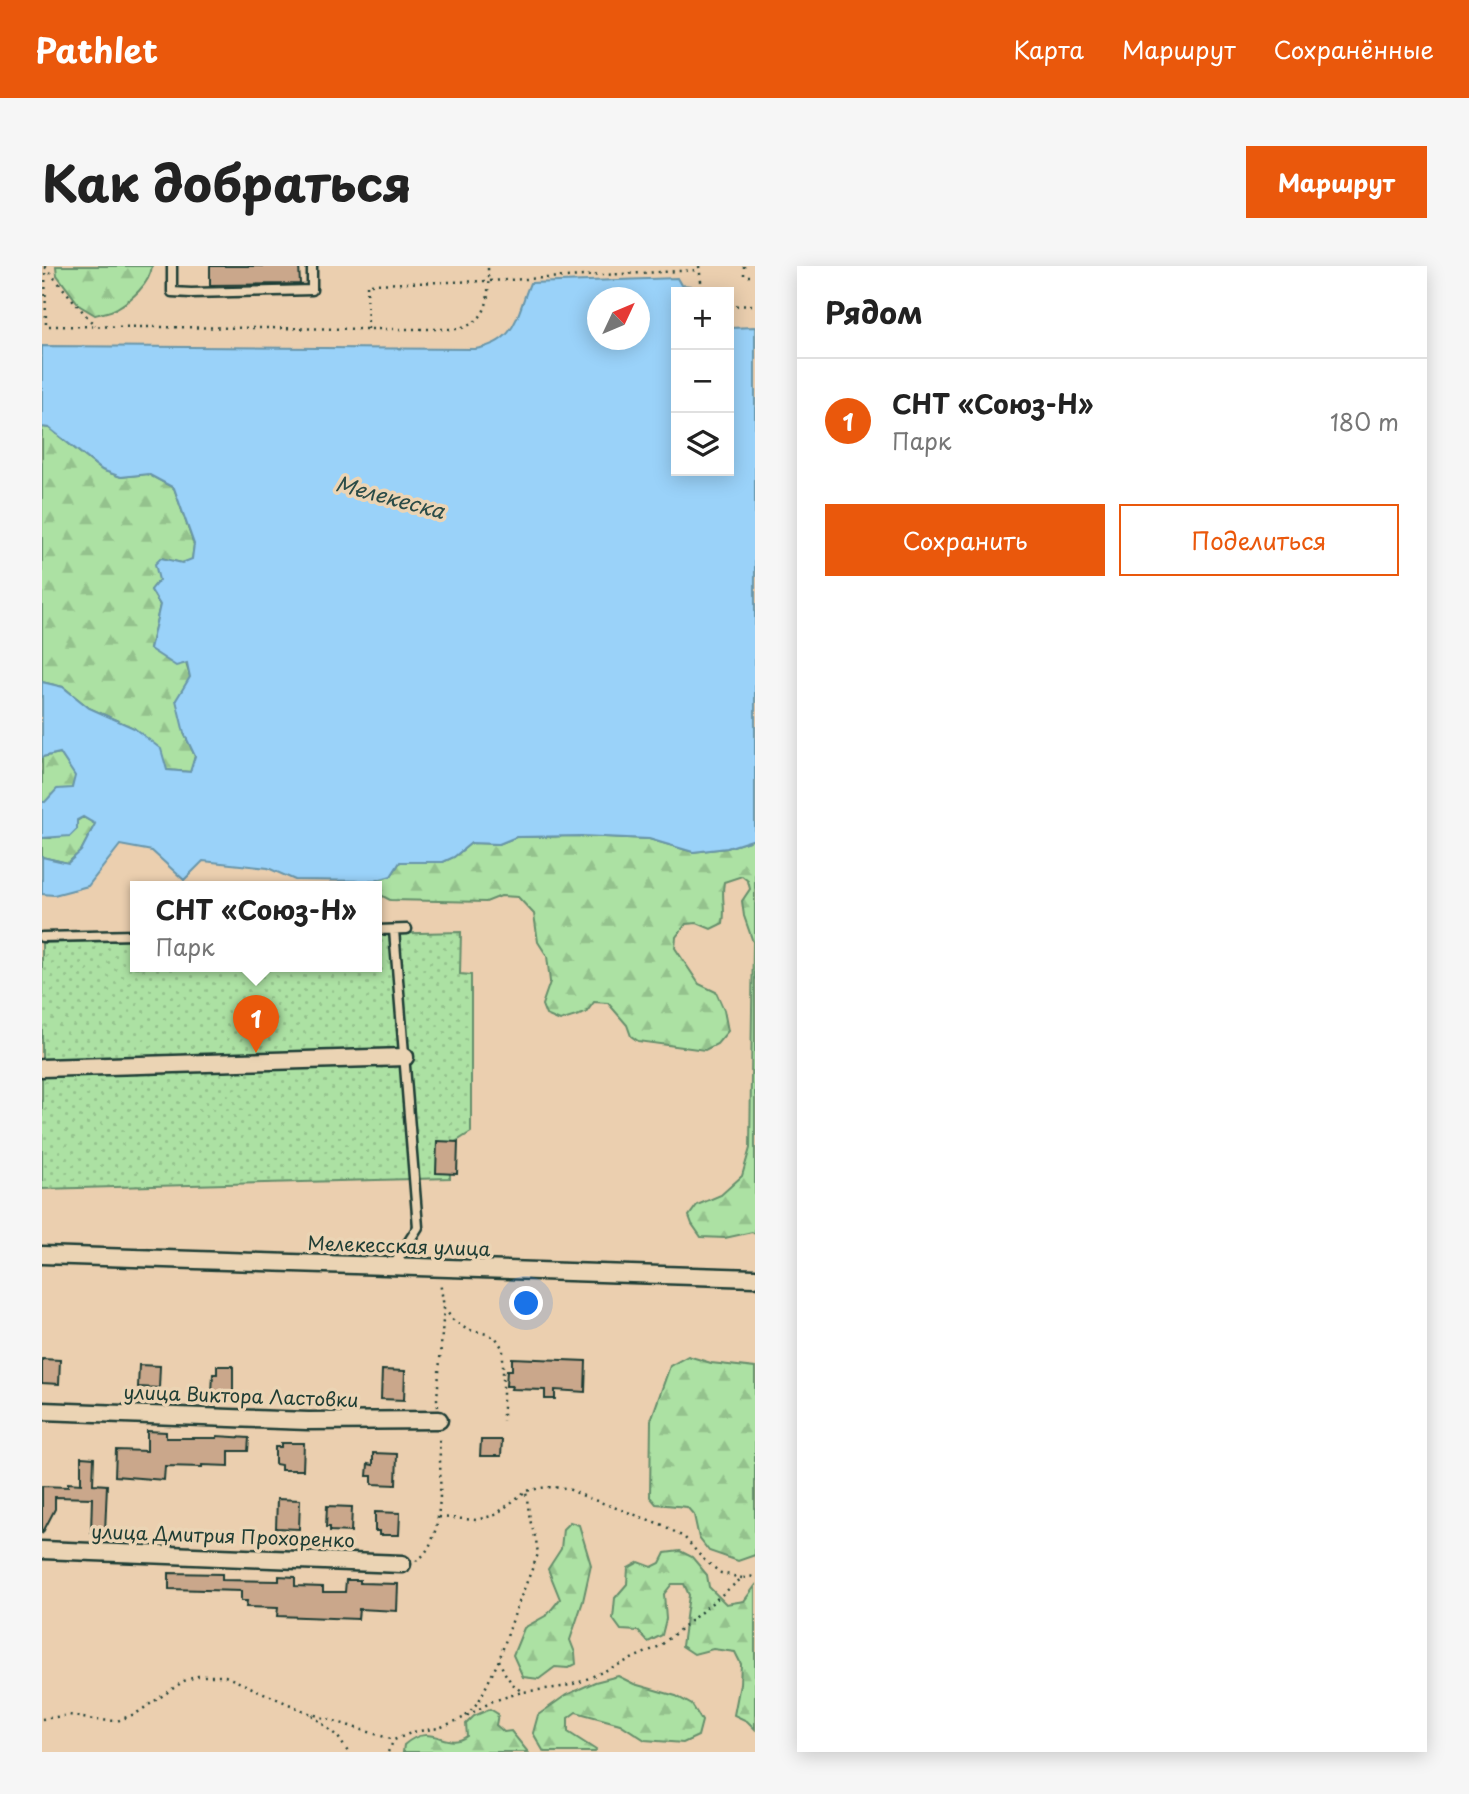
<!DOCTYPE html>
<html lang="ru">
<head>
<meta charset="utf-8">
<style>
	:root { --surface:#fff; --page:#f6f6f6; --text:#222; --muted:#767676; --line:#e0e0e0; --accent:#ea580c }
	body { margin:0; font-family:"Playpen Sans",sans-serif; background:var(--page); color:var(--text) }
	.controls { position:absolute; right:21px; top:21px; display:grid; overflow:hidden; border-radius:0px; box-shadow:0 4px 18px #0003 }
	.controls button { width:63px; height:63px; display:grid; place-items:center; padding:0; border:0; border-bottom:2px solid var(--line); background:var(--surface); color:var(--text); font:35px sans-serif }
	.compass { position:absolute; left:545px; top:21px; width:63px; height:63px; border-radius:50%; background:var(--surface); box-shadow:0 4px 18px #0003; rotate:46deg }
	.you { position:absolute; left:485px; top:1038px; width:24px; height:24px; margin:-18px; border:5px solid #fff; border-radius:50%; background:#1a73e8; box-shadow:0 0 0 10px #1a73e833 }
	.badge { display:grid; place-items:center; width:46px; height:46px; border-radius:50%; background:var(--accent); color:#fff; font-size:23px; font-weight:700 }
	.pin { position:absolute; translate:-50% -58px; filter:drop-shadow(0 2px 4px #0008) }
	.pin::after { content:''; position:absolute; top:37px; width:24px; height:21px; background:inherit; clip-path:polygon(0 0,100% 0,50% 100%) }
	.popup { position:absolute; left:88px; top:615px; width:252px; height:91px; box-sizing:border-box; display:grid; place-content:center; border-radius:0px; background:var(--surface); filter:drop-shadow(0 2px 5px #0005); font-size:23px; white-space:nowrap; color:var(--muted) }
	.popup b { font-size:26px; color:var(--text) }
	.popup::after { content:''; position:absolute; left:50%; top:100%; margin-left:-14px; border:14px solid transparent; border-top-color:var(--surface) }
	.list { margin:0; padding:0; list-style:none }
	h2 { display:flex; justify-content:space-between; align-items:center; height:91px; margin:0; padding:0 28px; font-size:30px }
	h2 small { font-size:23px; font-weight:400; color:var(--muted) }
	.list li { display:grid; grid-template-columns:46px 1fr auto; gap:21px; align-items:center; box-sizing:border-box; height:126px; padding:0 28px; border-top:2px solid var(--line) }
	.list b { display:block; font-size:26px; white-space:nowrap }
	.list p { margin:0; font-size:23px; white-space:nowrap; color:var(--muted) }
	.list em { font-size:23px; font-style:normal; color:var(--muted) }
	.actions { display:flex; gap:14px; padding:21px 28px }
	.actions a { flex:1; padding:16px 0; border:2px solid var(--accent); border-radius:0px; text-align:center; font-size:24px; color:var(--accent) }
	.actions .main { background:var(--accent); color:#fff }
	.icon { flex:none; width:38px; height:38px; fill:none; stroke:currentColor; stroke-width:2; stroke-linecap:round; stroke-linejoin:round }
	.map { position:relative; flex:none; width:713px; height:1486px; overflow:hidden; border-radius:0px }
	header { display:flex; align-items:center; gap:42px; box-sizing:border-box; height:98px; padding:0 35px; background:var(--accent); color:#fff }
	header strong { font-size:33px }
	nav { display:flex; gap:38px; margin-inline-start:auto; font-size:24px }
	.intro { display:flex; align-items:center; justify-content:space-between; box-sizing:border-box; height:168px; padding:0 42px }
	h1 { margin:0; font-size:49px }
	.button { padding:18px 32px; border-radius:0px; background:var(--accent); color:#fff; font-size:24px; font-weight:700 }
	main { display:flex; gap:42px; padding:0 42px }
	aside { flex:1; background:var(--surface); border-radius:0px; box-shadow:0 4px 18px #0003 }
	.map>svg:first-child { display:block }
	.grass { fill:url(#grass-dots); stroke:#668f6c; stroke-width:2 }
	.forest { fill:url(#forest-firs); stroke:#668f6c; stroke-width:2 }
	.water { fill:#9ad2f9; stroke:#6996aa; stroke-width:2; fill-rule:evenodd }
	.building { fill:#caa78b; stroke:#1f3d34; stroke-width:2 }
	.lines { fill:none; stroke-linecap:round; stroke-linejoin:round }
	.lane-casing { stroke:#1f3d34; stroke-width:13 }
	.street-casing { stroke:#1f3d34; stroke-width:21 }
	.path { stroke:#1f3d34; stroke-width:2.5; stroke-dasharray:2 5; stroke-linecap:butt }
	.lane { stroke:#ebd4b4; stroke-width:8 }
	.street { stroke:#ebd4b4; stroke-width:16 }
	.labels { text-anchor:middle; stroke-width:7; stroke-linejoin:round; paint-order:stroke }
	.street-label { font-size:19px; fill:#1f3d34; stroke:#ebd4b4 }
	.water-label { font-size:21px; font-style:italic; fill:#2b4c48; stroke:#ebd4b4 }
</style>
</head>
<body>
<header>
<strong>Pathlet</strong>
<nav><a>Карта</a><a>Маршрут</a><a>Сохранённые</a></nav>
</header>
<div class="intro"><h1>Как добраться</h1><a class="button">Маршрут</a></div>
<main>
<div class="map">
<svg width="713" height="1486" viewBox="0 0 713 1486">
	<defs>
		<pattern id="grass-dots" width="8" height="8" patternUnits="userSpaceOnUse" patternTransform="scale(1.75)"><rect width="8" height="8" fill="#ace1a3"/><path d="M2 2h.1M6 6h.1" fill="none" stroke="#94c28d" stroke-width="1.8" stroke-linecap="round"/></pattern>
		<pattern id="forest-firs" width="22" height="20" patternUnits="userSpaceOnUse" patternTransform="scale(1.75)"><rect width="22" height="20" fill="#ace1a3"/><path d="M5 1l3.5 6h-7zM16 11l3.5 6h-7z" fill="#94c28d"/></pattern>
	</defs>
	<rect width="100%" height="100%" fill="#ebcfaf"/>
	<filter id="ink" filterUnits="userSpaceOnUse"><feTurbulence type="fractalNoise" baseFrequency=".0143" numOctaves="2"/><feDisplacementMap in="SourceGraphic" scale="14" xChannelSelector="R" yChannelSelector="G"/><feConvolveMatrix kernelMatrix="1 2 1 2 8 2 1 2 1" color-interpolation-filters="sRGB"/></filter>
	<g filter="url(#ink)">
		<!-- grass -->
		<path class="grass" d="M419,666L418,708L429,709V866L407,880L408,912L0,923V677L93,674V701H335V668Z"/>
		<!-- forest -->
		<path class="forest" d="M14,0H110C108,18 89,34 75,42C69,46 60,47 53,49L38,40L15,9Z
			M0,161L7,162L60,204L79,211L106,208L132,222L152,279L150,294L140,297L119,292L117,314L109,324L118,339L108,383L144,397L148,411L142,467L153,490L149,506L125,504L92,462L47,442L21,421L0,416Z
			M18,487L34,510L30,522L3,537L0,536V491Z
			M41,551L53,558L39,585L26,597L0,591V572H9Z
			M539,570L607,573L651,586L685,582L713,573V968L710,966L683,972L659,971L650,958L647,950L655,939L679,929L700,910L708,882L711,676L702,650L700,635L708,623L706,615L700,610L682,616C679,633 684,640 681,657L669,663L655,657L644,658L634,671L633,682L657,718L674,726L682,744L686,765L675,778L663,784L596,775L589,770L585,759L566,737L552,736L544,747L518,755L504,749L500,739L508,716L505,690L496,676L492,648L476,631L459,630L444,636L348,634L335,627L332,615L349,610L358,596H401L412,591L429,577L457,578L474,571Z
			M646,1090L669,1097L713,1102V1289L696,1295L667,1285L657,1272L652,1249L645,1241L614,1238L608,1231L609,1154L628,1100Z
			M528,1256L537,1259L549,1299L541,1335L528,1374L533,1387L534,1398L526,1402L513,1401L497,1413L481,1411L471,1389L482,1362L505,1349L518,1333L506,1303L519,1283L521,1263Z
			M638,1285L650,1291L665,1309L667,1321L684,1338L702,1335L713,1320V1463L705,1455L692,1449L698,1418L699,1398L693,1386L671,1383L652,1388L640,1380L647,1329L642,1318H630L622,1328L624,1353L620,1369L606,1376L596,1365L579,1364L571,1353L573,1332L585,1318L586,1302L597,1296L610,1301L618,1297L623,1287Z
			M576,1410L592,1418L634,1430L650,1439L660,1455L656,1470L641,1477L603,1474L578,1458L534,1446L526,1452V1466L554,1484L553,1486H502L491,1467L496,1449L524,1429L553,1416Z
			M448,1443L456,1448L454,1459L462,1466L469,1465L486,1486H361L362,1479C390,1454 403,1486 425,1470L424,1458L432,1450Z"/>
		<!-- water -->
		<path class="water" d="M635,12L639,19L648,20L649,26H634V205H687V62L713,61V573L685,582L651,586L607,573L539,570L474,571L457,578L429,577L412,591L401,596H358L349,610L332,615L253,614L226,602L161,595L142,614L110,585L78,579L46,620L12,629L0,628V591L26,597L39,585L53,558L41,551L35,554V563L28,570L0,572V536H3L15,523L30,522L33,510L18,487L0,491V416L21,421L47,442L92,462L119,483L125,504L148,506L153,490L142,467L134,434L148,411L145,397L134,400L108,383L118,339L109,324L117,314L113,298L119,292L140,297L150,293L152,278L132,222L106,208L79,211L60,204L7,162L0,161V80L433,83C475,76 474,50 488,17ZM556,32H598V74H556Z"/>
		<!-- building -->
		<path class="building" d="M168,0H257L258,18L168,19Z
			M395,875L416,876L415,908L394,907Z
			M470,1092L544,1095L543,1126L513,1124V1133H503V1124L469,1123L470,1120H464L465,1104H470Z
			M0,1093L18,1094L17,1118L0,1117Z
			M97,1099L118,1100L117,1122L96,1121Z
			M175,1100H191V1129L170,1128L171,1108H175Z
			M340,1104L363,1105L362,1134L339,1133Z
			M105,1165L124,1166V1172H175V1170L207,1172L206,1185H187V1200L160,1199V1201L123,1200L122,1214L73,1210L74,1184L105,1185Z
			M439,1174H460L459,1190H438Z
			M239,1177H262L261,1204H239V1199L233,1198V1181H239Z
			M331,1187L355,1188L354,1219L330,1218V1210H325L326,1198L331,1199Z
			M39,1191L52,1192L51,1218L65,1219L63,1266H49L50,1232L13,1231V1243L0,1268V1220L26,1221V1217L39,1218Z
			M235,1233L258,1234L257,1263L234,1262Z
			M285,1240L310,1241L309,1266L288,1265V1261H284Z
			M333,1246L358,1247L357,1269H337V1265H333Z
			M127,1307L180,1308V1314L237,1315V1310L253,1311V1320L281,1321V1326H303L304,1314H318V1317L356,1318L355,1345L317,1343L316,1353L235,1350L236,1342L204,1341L205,1335H199V1325L127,1323Z"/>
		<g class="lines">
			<defs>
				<path id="lane" d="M130,0V26L149,27L270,24V0
					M335,664L365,663
					M0,671L93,669
					M352,999L376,961L352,664"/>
				<path id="street" d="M0,802L363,791
					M0,989L713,1012
					M0,1145L266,1155L397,1154
					M0,1284L360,1298"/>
			</defs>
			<!-- lane casing -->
			<use href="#lane" class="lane-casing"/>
			<!-- street casing -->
			<use href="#street" class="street-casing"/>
			<!-- path -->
			<path class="path" d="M3,0L4,60L326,63H417C451,53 446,28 446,0
				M657,0L660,23L662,26
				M702,0V10H713
				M3,1L53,60
				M687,40L713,39
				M326,63L325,18L446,15L657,4
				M402,1042L411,1054L424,1063L445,1068L454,1072L461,1083V1155
				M396,1141L395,1133L402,1041L398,1016
				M397,1251L434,1254L453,1249L484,1225L504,1221L524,1222L544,1231L621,1259L643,1272L661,1293L679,1307L700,1312
				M374,1295C405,1277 398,1201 397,1169
				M457,1394C462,1407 467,1416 479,1425
				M270,1449L296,1471L306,1486
				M424,1450L437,1435L457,1394L476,1338L496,1288L494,1274L488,1254L484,1226
				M0,1453L27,1449L51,1454L75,1455L95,1447L142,1415L156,1410H183L267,1447L352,1474
				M346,1486L352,1474L371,1466L397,1462L421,1452L451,1435L480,1426L520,1421L538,1416L618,1380L700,1312L713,1310"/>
			<!-- lane -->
			<use href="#lane" class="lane"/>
			<!-- street -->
			<use href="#street" class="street"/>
		</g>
	</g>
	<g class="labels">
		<!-- street labels -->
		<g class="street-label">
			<text transform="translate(357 980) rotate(2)" y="7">Мелекесская улица</text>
			<text transform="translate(199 1130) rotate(2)" y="7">улица Виктора Ластовки</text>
			<text transform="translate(181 1270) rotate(2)" y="7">улица Дмитрия Прохоренко</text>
		</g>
		<!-- water labels -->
		<g class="water-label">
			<text transform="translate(348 232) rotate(15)" y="7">Мелекеска</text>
		</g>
	</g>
</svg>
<div class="controls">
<button>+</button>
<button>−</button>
<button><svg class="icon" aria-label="layers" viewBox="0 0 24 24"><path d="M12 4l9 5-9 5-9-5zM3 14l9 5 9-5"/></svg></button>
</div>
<svg class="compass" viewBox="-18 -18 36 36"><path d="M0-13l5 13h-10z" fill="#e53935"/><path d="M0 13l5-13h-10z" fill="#767676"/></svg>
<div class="you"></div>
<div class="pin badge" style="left:214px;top:787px">1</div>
<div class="popup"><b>СНТ «Союз-Н»</b>Парк</div>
</div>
<aside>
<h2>Рядом<small></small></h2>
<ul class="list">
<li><span class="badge">1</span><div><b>СНТ «Союз-Н»</b><p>Парк</p></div><em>180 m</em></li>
</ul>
<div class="actions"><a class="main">Сохранить</a><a>Поделиться</a></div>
</aside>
</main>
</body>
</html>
